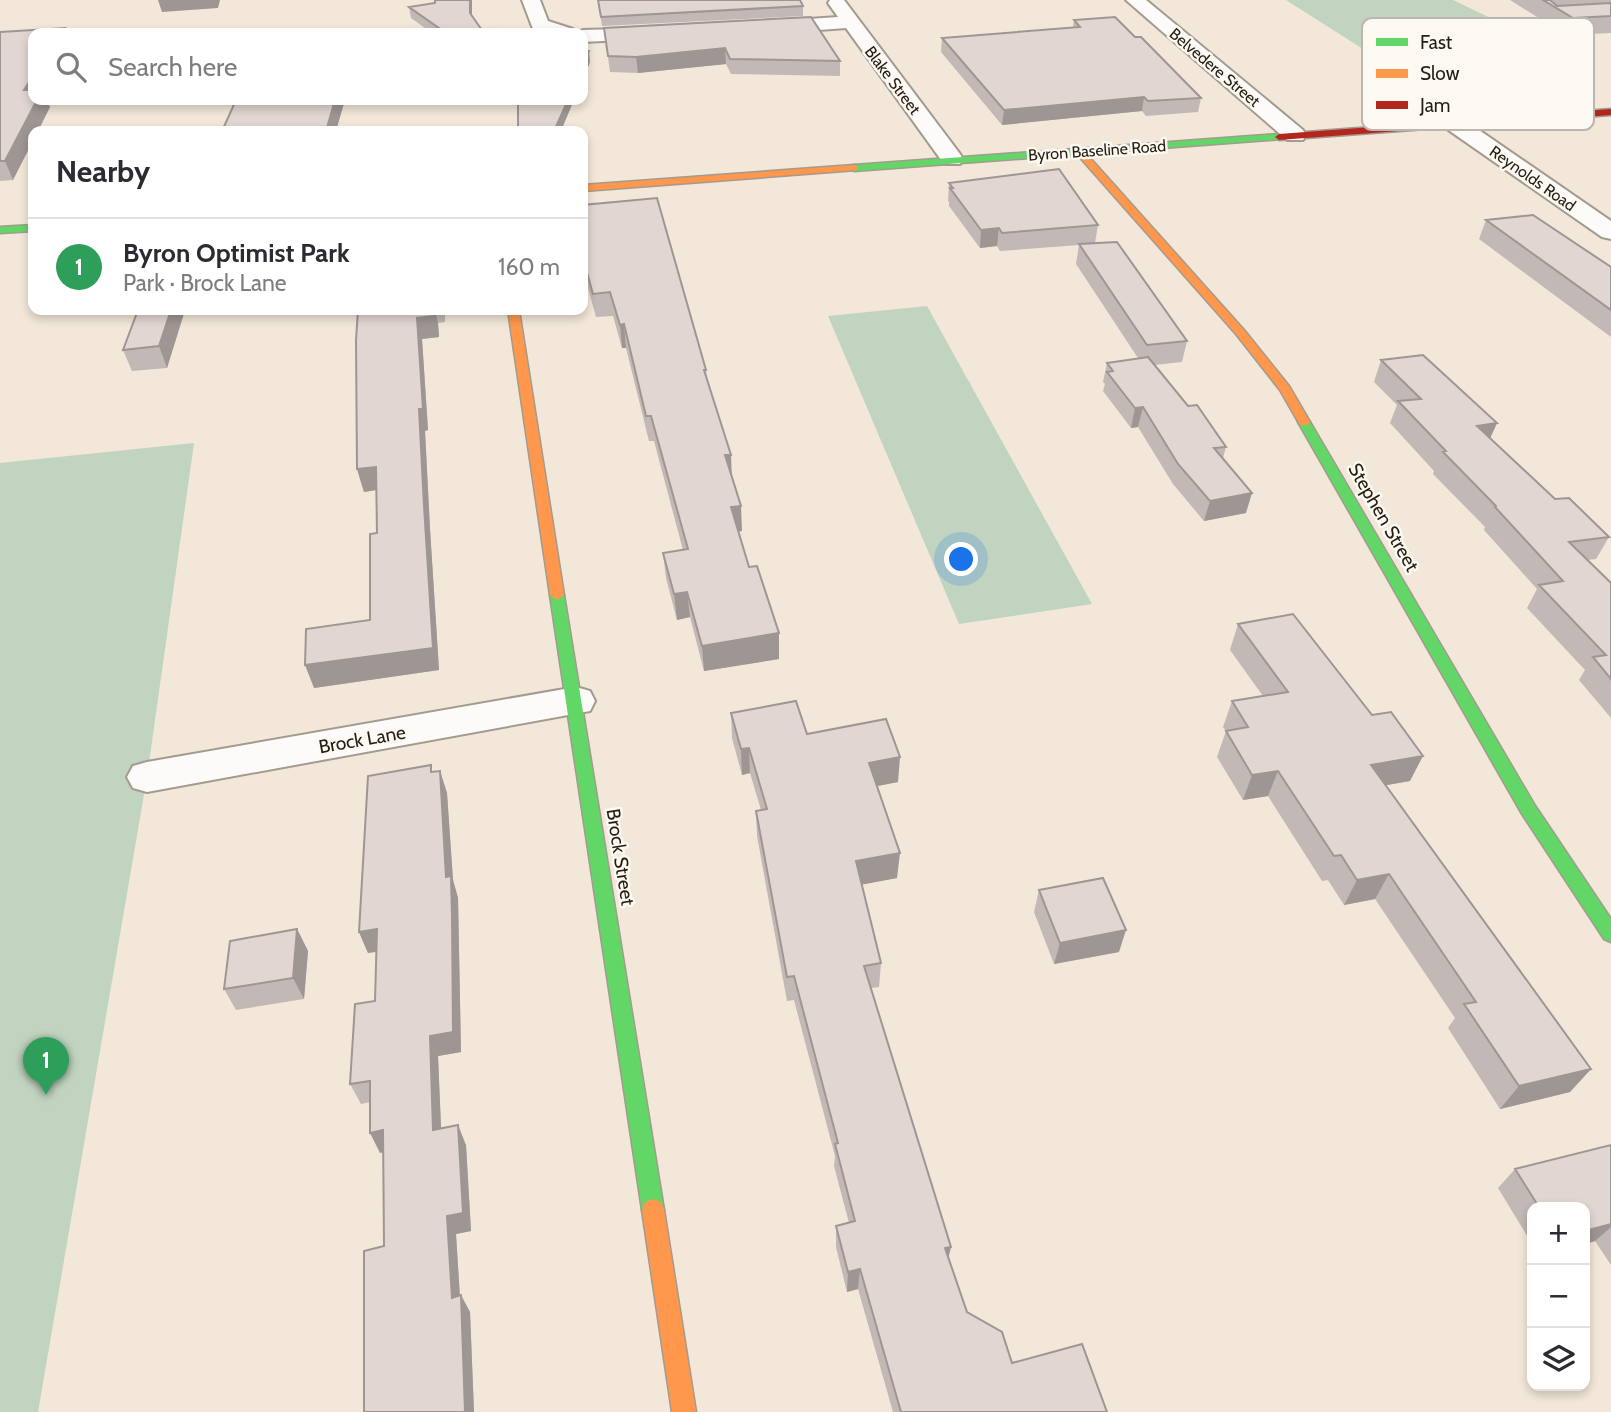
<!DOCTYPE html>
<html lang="en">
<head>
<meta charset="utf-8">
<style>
	:root { --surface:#fff; --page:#f7f7f7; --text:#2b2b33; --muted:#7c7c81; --line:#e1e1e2; --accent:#d93025 }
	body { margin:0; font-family:Cabin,sans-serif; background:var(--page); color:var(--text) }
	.controls { position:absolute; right:21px; bottom:21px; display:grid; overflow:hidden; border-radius:14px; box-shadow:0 4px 10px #0003 }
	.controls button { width:63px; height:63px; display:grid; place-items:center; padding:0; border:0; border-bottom:2px solid var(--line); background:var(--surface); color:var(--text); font:35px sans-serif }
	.you { position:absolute; left:962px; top:560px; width:24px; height:24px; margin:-18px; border:5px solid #fff; border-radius:50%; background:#1a73e8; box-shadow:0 0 0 10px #1a73e833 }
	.badge { display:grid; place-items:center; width:46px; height:46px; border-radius:50%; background:var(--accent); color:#fff; font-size:23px; font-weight:700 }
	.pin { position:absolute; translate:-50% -58px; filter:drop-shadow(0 2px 4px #0008) }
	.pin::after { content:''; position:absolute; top:37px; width:24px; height:21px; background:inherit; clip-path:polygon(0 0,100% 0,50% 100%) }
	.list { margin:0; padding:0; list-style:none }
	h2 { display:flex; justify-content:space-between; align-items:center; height:91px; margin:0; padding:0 28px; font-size:30px }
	h2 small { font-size:23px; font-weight:400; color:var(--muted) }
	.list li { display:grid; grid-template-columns:46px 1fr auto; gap:21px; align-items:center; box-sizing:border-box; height:98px; padding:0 28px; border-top:2px solid var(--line) }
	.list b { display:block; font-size:26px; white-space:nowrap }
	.list p { margin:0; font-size:23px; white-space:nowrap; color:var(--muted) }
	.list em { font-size:23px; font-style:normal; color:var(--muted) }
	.icon { flex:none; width:38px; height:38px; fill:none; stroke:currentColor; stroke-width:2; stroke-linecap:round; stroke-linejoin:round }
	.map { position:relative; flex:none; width:1611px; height:1412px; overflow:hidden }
	.search { position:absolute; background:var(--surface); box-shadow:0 4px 10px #0003; left:28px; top:28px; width:560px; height:77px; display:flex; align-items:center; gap:18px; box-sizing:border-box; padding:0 24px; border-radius:14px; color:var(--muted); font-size:26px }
	.panel { position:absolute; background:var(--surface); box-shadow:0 4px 10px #0003; left:28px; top:126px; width:560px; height:189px; border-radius:14px }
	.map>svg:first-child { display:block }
	.green { fill:#c0d4bf }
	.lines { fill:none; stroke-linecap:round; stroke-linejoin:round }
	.street-casing { stroke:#a39b8f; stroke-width:4 }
	.fast-casing { stroke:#a39b8f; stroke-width:3 }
	.slow-casing { stroke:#a39b8f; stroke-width:3 }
	.jam-casing { stroke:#a39b8f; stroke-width:3 }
	.street { fill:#fdfbf9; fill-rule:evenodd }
	.fast { fill:#63d668; fill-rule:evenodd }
	.slow { fill:#ff974d; fill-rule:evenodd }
	.jam { fill:#b3261e; fill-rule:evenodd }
	.wall { fill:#c2b8b5 }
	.shaded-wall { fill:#9e9693 }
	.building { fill:#e1d6d2; stroke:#9e9693; stroke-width:2 }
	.labels { text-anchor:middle; stroke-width:5; stroke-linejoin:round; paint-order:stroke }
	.far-street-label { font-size:16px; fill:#241d13; stroke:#fcf8f2 }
	.street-label { font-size:19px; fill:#241d13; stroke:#fcf8f2 }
	.key { fill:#fcf8f2; stroke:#bbb6af; stroke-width:2 }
	.key-label { font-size:19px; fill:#241d13 }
</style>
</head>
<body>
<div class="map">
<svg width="1611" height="1412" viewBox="0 0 1611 1412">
	<rect width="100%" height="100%" fill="#f2e7d8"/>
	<!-- green -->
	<path class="green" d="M1286,0H1453L1526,35L1363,49Z
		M927,306L1092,604L959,624L828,316Z
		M194,443L147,777L38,1412H0V463Z"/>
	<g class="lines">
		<defs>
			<path id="street" d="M522,0H540L548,21L573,29L575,33H547L533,29Z
				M830,0H844L960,154L963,159L960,164H944L846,28L765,34L756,28L765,22L838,17L828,3Z
				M1126,0H1146L1303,130L1306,135L1303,140H1287Z
				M656,28L666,34L663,38L583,42V33H575L583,30Z
				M1455,118L1463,119L1611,221V239L1602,237L1447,129L1444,124L1447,119Z
				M576,687L590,691L595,701L590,711L147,792L133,788L127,777L133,766L147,762Z"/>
			<path id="fast" d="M1279,134L1283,137L1282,139L854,171L849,168L854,165Z
				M33,225V231L0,233V227Z
				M1304,418L1310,422L1534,804L1611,919V942L1604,939L1522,814L1298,422Z
				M557,590L564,595L664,1210L661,1218L653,1221L645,1218L642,1210L550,595Z"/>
			<path id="slow" d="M1076,149H1082L1244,330L1289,386L1310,422L1308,425H1300L1280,390L1236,334L1076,153Z
				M854,165L857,166V170L583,191V185Z
				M508,310H519L564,595L557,600L550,595Z
				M653,1199L661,1202L664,1210L696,1412H672L642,1210L645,1202Z"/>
			<path id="jam" d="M1611,109V115L1279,140L1275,137L1279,134Z"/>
		</defs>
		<!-- street casing -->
		<use href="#street" class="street-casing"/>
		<!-- fast casing -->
		<use href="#fast" class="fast-casing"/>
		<!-- slow casing -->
		<use href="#slow" class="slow-casing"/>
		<!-- jam casing -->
		<use href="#jam" class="jam-casing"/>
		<!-- street -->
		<use href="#street" class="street"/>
		<!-- fast -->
		<use href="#fast" class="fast"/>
		<!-- slow -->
		<use href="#slow" class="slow"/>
		<!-- jam -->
		<use href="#jam" class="jam"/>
	</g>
	<!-- wall -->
	<path class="wall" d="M435,0H472V16L484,33H432L411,18L409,7L435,3Z
		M598,0H800L803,6V16L602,26Z
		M1510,0H1611V33L1566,35Z
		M1074,20L1135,37L1201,98L1198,112L1146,116L1142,111L1002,125L941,52L942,38L1073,27Z
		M65,28L67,33H33V100H47L50,107L38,131H33L13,180L0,181V32Z
		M604,28L840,61V76L731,74L726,64L638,73L610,72Z
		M949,183L1098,225L1095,243L1187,341L1182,362L1154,365L1188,406L1226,447L1223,458L1246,513L1204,521L1173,484L1138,427L1131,428L1103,391L1105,384L1103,382L1107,363L1138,358L1076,264L1079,245L1000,251L997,246L980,248L949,206V202L948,201Z
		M583,205L706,370L707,379L732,479L742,531L738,532L749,567L779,633V659L704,671L690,617L677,620L666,578L663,553L683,550L654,441H649L626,348H622L613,316L596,317L583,270Z
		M1486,220L1611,267V337L1479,239Z
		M138,310H185L167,368L132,371L123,350Z
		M358,310H445V322L438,323L439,337L422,339L428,430L425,431L430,529L439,670L314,688L370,620L377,533L376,490L364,492L357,469Z
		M1381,360L1497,423L1490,438L1555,499L1609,537L1596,559L1587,560L1611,583V718L1579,680L1585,670L1527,608L1537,589L1484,530L1485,527L1433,474L1434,471L1390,423L1397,405L1374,382Z
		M1238,624L1410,781L1386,785L1591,1069L1570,1092L1500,1109L1448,1028L1455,1018L1375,899L1344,905L1328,880L1322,881L1268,796L1243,800L1217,757L1226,731L1223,727L1232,701L1263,696L1230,650Z
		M731,713L807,734L898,782L877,786L897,878L862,884L881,963L879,987L871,988L951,1247L948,1258L967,1312L1012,1363L1107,1412H893L858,1289L847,1292L836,1247V1226L849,1223L834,1166L835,1156L794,1000L787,1001L757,836L756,811L761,810L750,773L742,775L732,738Z
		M440,771L447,793L453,880L458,898L461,1052L438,1056L441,1129L466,1145L471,1231L456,1234L460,1296L470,1312L474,1412H364L384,1246L383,1152L380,1153L370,1102L361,1104L350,1084L375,1001L376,952L368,953L359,932L434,772Z
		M1039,890L1119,952L1054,964L1034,912Z
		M297,929L308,951L304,999L236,1010L224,989Z
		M1611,1145V1265L1595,1241L1585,1244V1207H1532V1244L1498,1188L1515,1169Z"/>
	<!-- shaded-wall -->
	<path class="shaded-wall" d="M158,0H220L218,8L162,12Z
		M470,0H472V24L470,13Z
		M725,48L726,64L638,73L636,57Z
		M589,51L590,62L583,80V64Z
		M33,76V100L24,90Z
		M1144,97L1142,111L1002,125L1004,110Z
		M37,100H47L50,107L38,131H33V141L13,180L5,161Z
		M335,100H345L336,131H326Z
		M568,100H574L561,131H554Z
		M999,228L997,246L980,248L981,230Z
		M171,310H185L167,368L159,346Z
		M434,310H435L438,323L439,337L422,339L428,430L425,431L430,529L439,670L314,688L305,665L433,648L424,506L419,409L417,318Z
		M624,324L626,348H622L620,325Z
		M1143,407L1138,427L1131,428L1135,408Z
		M1497,423L1487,445L1477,426Z
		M725,455H731L732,480Z
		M376,467L382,489L364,492L357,469Z
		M1252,493L1246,513L1204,521L1210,501Z
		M741,506L742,531L732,532L731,507Z
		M687,592L690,617L677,620L674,594Z
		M779,633V659L704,671L702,646Z
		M749,748L750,773L742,775L741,749Z
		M1423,756L1410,781L1359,790L1371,765Z
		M900,757L898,782L867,788L869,763Z
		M440,771L447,793L453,880L458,898L461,1052L438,1056L442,1150L433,1130L430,1036L446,877Z
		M1278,771L1268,796L1243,800L1252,775Z
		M900,853L897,878L855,886L856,861Z
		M1389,874L1375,899L1344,905L1357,880Z
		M297,929L308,951L304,999L293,978Z
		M377,929L386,950L368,953L359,932Z
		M1126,930L1119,952L1054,964L1060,943Z
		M1591,1069L1570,1092L1500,1109L1519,1086Z
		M458,1125L466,1145L471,1231L456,1234L461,1315L452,1298L447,1216Z
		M383,1130L393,1149L380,1153L370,1133Z
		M1611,1224V1227L1595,1241L1585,1244V1231Z
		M951,1247L946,1267L945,1248Z
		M860,1269L858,1289L847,1292L848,1272Z
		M461,1295L470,1312L474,1412H465Z"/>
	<!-- building -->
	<path class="building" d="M435,0H470V13L484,33H446L409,7L435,3Z
		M598,0H800L803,6L601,17Z
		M1543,0H1550L1557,6L1611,3V16L1573,18Z
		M811,17L840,61L730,59L725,48L636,57L608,56L604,28Z
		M1115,17L1135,37H1141L1201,98L1148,101L1144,97L1004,110L942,38L1080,27L1074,20Z
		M65,28L62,33H33V76L24,90H33V100H37L5,161H0V32Z
		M583,50L589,51L583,64Z
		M236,100H335L326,131H222Z
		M518,100H568L554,131H518Z
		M1059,169L1098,225L1002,233L999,228L981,230L950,188H953L949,183Z
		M657,198L706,370H704L731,455H725L741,506L731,507L749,567L757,566L779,633L702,646L687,592L674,594L663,553L688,549L651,416H646L624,324L620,325L610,292L593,294L583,258V205Z
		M1533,215L1611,267V310L1486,220Z
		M1117,242L1187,341L1147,345L1079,244Z
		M138,310H171L159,346L123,350Z
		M358,310H434V316L417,318L423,409H419L424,506L433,648L305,665L306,629L370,620V534L377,533L376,467L357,469L356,340Z
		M1423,355L1497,423L1477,426L1555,499L1569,498L1609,537L1569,542L1611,583V679L1593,657L1606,655L1539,585L1563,581L1495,507L1496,506L1443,452L1446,451L1398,401L1421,399L1381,360Z
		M1148,357L1188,406L1197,405L1226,447L1214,448L1252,493L1210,501L1178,464L1143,407L1135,408L1107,372L1113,371L1107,363Z
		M1293,614L1372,715L1391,712L1423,756L1371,765L1591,1069L1519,1086L1464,1004L1476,1002L1389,874L1357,880L1341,855L1334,856L1278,771L1252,775L1226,731L1248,727L1232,701L1288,692L1238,624Z
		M796,701L807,734L886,719L900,757L869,763L900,853L856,861L881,963L864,966L951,1247L945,1248L967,1312L1002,1332L1012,1363L1082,1344L1107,1412H901L860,1269L848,1272L836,1226L855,1221L835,1144L838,1143L794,976L787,977L756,811L767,809L749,748L741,749L731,713Z
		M431,765V772L440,771L446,877L451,876L452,916L453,1032L430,1036L433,1130L458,1125L463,1213L447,1216L452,1298L461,1295L465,1412H364V1251L384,1246L383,1130L370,1133V1081L350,1084L355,1004L375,1001L377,929L359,932L368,776Z
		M1103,878L1126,930L1060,943L1039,890Z
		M297,929L293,978L224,989L230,941Z
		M1611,1145V1224L1585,1231V1207H1539L1515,1169Z"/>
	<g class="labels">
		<!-- far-street labels -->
		<g class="far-street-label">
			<text transform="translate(1215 67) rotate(40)" y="6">Belvedere Street</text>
			<text transform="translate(893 80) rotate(53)" y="6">Blake Street</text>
			<text transform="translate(1097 150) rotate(-4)" y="6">Byron Baseline Road</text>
			<text transform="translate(1533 178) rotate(35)" y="6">Reynolds Road</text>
		</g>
		<!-- street labels -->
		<g class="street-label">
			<text transform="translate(1384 517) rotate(60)" y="7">Stephen Street</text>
			<text transform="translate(362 739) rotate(-10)" y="7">Brock Lane</text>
			<text transform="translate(621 857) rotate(81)" y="7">Brock Street</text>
		</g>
	</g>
	<!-- legend -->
	<rect x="1362" y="18" width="232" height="112" rx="10" class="key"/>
	<rect x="1376" y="38" width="32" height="8" fill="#63d668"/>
	<rect x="1376" y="69" width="32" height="9" fill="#ff974d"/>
	<rect x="1376" y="101" width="32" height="8" fill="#b3261e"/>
	<g class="key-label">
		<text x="1420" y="49">Fast</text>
		<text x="1420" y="80">Slow</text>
		<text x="1420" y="112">Jam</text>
	</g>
</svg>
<div class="controls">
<button>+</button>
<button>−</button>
<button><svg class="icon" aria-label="layers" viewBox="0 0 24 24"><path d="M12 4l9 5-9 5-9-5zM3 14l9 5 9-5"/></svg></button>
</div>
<div class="you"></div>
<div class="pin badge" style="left:46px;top:1095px;background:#2e9e5b">1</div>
<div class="search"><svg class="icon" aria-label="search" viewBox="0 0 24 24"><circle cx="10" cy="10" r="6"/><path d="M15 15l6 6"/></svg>Search here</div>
<section class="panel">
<h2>Nearby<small></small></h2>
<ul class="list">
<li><span class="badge" style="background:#2e9e5b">1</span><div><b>Byron Optimist Park</b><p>Park · Brock Lane</p></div><em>160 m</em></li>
</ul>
</section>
</div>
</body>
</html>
